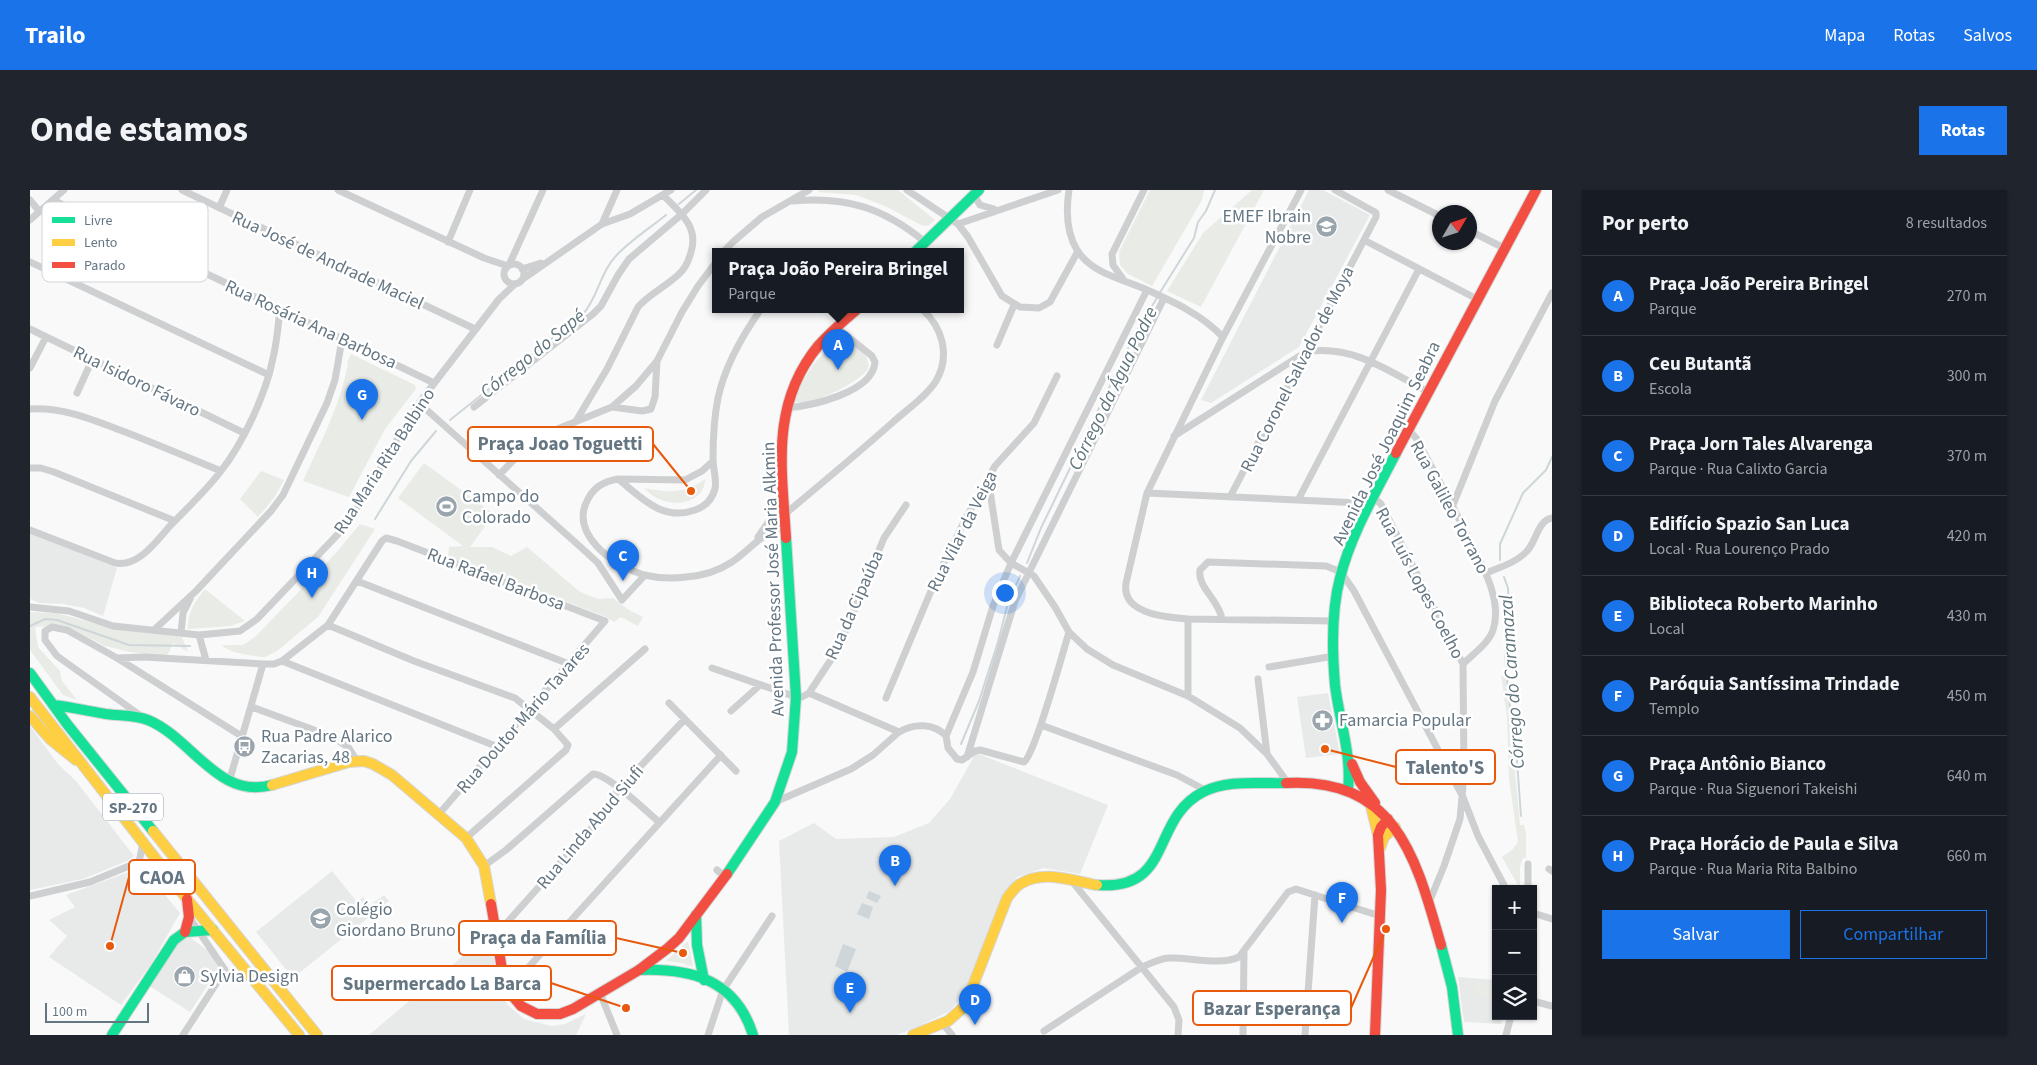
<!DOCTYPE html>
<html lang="pt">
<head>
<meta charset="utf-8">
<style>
	:root { --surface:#171b24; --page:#20242c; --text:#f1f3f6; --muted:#9ea1a6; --line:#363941; --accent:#1a73e8 }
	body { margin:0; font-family:"Source Sans 3",sans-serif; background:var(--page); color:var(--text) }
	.controls { position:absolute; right:15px; bottom:15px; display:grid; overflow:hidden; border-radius:0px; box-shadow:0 1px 4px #0004 }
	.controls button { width:45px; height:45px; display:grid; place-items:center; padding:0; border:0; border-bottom:1px solid var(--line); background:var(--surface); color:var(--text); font:25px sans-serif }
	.compass { position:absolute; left:1402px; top:15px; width:45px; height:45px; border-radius:50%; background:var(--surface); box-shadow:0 1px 4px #0004; rotate:51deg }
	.scale { position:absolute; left:15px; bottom:12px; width:104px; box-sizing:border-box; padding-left:5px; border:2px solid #657683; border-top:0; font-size:14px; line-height:18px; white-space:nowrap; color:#657683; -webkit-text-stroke:4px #fff; paint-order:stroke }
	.you { position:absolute; left:974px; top:402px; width:18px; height:18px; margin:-12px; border:4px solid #fff; border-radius:50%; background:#1a73e8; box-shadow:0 0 0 8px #1a73e833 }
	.badge { display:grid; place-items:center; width:32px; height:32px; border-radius:50%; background:var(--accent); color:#fff; font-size:16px; font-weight:700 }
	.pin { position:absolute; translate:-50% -41px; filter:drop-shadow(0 1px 2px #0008) }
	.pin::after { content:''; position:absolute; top:26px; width:18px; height:15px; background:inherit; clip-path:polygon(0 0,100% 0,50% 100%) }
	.popup { position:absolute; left:682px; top:58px; width:252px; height:65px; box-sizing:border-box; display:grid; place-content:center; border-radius:0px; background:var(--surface); filter:drop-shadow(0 1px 4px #0005); font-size:16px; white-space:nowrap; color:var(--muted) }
	.popup b { font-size:19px; color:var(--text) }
	.popup::after { content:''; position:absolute; left:50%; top:100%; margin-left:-10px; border:10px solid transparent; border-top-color:var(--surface) }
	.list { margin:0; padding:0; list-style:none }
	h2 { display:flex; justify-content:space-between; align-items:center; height:65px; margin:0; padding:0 20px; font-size:21px }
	h2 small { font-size:16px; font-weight:400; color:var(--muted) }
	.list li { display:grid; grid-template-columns:32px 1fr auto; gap:15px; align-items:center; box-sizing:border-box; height:80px; padding:0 20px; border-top:1px solid var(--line) }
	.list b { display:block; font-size:19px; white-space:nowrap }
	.list p { margin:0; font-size:16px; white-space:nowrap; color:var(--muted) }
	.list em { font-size:16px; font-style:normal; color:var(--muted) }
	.actions { display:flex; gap:10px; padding:15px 20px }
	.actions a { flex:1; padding:11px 0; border:1px solid var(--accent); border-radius:0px; text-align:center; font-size:18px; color:var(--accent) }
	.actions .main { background:var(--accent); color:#fff }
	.icon { flex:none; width:28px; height:28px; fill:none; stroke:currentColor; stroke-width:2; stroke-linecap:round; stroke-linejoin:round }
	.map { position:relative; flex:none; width:1522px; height:845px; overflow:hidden; border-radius:0px }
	header { display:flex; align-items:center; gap:30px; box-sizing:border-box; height:70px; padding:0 25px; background:var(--accent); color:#fff }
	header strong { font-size:24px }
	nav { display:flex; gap:28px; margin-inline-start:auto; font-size:18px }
	.intro { display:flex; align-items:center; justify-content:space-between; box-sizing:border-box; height:120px; padding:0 30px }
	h1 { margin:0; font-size:35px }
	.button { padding:12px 22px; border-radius:0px; background:var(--accent); color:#fff; font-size:18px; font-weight:700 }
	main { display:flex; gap:30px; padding:0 30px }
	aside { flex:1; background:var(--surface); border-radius:0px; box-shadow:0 1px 4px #0004 }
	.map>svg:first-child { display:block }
	.built { fill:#e8e9e9 }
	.green { fill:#e8ebe6 }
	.water { fill:#ced6d9 }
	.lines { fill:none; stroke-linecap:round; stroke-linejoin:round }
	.stream { stroke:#ced6d9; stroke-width:2 }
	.fast-casing { stroke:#d5d6d7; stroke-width:12 }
	.slow-casing { stroke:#d5d6d7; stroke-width:12 }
	.jam-casing { stroke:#d5d6d7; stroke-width:12 }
	.street { stroke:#cecfd0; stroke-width:7 }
	.fast { stroke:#16e098; stroke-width:10 }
	.slow { stroke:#ffcf43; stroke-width:10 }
	.jam { stroke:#f24e42; stroke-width:10 }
	.labels { text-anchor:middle; stroke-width:5; stroke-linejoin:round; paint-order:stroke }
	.shield { fill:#fff; stroke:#939fa8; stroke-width:1 }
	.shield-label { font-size:16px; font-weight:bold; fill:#657683 }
	.poi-label { font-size:18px; fill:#657683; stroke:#fff; text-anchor:start }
	.street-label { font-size:18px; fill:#657683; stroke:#fff }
	.water-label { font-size:19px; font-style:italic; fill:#60757c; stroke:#fff }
	.key { fill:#fff; stroke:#d1d6da; stroke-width:1 }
	.key-label { font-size:14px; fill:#657683 }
	.leader { fill:none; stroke:#e8590c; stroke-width:2 }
	.callout-dot { fill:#e8590c; stroke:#fff; stroke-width:2 }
	.callout { fill:#fff; stroke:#e8590c; stroke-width:2 }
	.callout-label { font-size:19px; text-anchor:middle; font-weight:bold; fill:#657683 }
</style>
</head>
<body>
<header>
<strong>Trailo</strong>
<nav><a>Mapa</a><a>Rotas</a><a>Salvos</a></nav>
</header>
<div class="intro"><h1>Onde estamos</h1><a class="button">Rotas</a></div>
<main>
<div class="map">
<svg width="1522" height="845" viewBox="0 0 1522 845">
	<rect width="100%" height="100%" fill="#f9f9f9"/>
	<!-- built -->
	<path class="built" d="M1279,0H1293L1340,25L1269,157L1181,213L1171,210Z
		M0,343L87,378L73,426L54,418L33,414L9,413L0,409Z
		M1298,503L1310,564L1276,568L1267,507Z
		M0,536L28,574L46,591L104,666L97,671L53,689L0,700Z
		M946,563L1078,615L1050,684L1014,678L987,687L972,705L935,802L920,821L883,839L866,845H759L749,651L784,633L806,649L864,647L899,633L920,609Z
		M112,677L150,723L121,774L91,815L19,767L37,746L19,730L45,717L36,705Z
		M302,681L327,712L333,707L340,715L354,705L359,711L263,788L226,742Z
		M460,743L467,788L472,806L478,815L494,829L521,836L535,834L556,824L546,845H339Z
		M158,746L180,762L189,778L160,822L118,795L141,759Z
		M1428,787L1466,790V826H1473L1471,834L1434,832Z"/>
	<!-- green -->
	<path class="green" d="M789,0H868L905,30L898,36L891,35L855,16L826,5L788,2Z
		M1120,0H1174L1172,10L1122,96L1098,84L1090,75L1089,62Z
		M1222,0H1234L1171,117L1137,101L1173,43Z
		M808,148C820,155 842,162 838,179C828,193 782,216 765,212L764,207L782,176Z
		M321,164L385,195L386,199L355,239L319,307L273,291C291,251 310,217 318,173L317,172Z
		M394,273L464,324L440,357H462L481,366L497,357L550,402L568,409L583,408L599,420L613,427L608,436L591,427L584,432L574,426L418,367L419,357L433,356L368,308Z
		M231,281L254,290L244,308L228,327L210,309Z
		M675,289C675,311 647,318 629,309C623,307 618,301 613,298C638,302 654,305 675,289Z
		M330,334L345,339L288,427L247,461L235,467C224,466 200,464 192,455H213L225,447L306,363Z
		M175,399L215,431L200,436L158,439C158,421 164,413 175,399Z
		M0,422L26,423L71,435L152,447L158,462L143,453L138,464L130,466L100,462L75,456L34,435L5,437L8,457L30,481L32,491L47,510L33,505L0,460Z
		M1471,484V486H1476L1490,635H1494L1496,643V668H1493L1490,677V699L1472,667L1483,659L1488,652L1479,589L1477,528Z
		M658,751L663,777L652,773L636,771Z
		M1444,792L1466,794V809L1443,807Z"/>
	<!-- water -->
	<path class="water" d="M839,701L851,706L847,713L836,708Z
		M832,713L843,717L839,729L827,724Z
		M813,754L826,759L817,782L805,776Z"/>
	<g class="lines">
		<!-- stream -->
		<path class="stream" d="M649,14L666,0
			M1129,104L1164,48L1168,32L1176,21L1185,0
			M420,230L553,124C568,107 570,83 585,67C598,52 620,38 636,25
			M345,329L381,271L406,241
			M1470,370V354L1493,303L1516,280L1522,267
			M997,373L1011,338L1107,140L1127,108
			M1474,387L1478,398L1479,419L1475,465L1479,511L1485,544L1491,626
			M0,436L15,429L27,430L99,455L160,456
			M931,554L949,511L968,452L978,413L990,386"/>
		<defs>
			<path id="fast" d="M886,61L949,0
				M0,483L37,534L123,641
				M23,515C41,517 58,521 76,524C90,526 105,525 118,530C162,548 188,610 242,595
				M1318,600C1322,564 1309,530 1305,495C1302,460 1301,422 1310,388C1321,344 1345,304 1366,263
				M697,684L745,612L762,562L766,507L756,348
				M1067,695C1144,701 1120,629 1173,602C1198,589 1230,594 1256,593
				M666,725L667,755L674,790
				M1411,755L1422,797L1428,845
				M609,780C662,778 706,790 723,845
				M82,845L144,750L155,742L183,740"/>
			<path id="slow" d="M0,507L157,709L269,845
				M0,526L20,549L46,570
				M242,595L319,572L334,571L343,574L362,585L436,648L454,676L461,714
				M1340,612L1348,645
				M123,641L287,845
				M1350,658L1354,647L1365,637
				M883,845L918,831L935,816L977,708C981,703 985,697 990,694C1013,679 1043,691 1067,695"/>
			<path id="jam" d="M1366,263L1506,0
				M756,348C752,279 740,215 788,156C799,143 814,131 827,119
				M1322,574L1330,592L1345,613
				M1256,593C1366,587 1386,668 1411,755
				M461,714L475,797L491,816L507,824H530L543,819L609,780L638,758L649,748L697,684
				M155,742L159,727L157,709
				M1345,845L1351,700L1348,645L1351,637L1358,629"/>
		</defs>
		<!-- fast casing -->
		<use href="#fast" class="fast-casing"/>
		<!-- slow casing -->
		<use href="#slow" class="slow-casing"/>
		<!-- jam casing -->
		<use href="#jam" class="jam-casing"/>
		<!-- street -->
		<path class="street" d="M152,0L445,139
			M308,0L454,68L478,76
			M877,0L928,34L938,47L972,106L990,117L1009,118L1020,112L1048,61
			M1039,0C1036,20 1036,42 1047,60C1061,83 1092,89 1115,99C1144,112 1171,124 1193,147
			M1271,0L1193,147L1117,303L1096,393C1091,424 1136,427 1158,429L1304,431
			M1358,0L1410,26
			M944,5L950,15L964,19
			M0,10L9,21
			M23,10L404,193
			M763,11C816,6 854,18 895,52
			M189,18L197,0
			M0,30L34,0
			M572,34L587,0
			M928,34L1028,0
			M1440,41L1474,58
			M1334,50L1447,109
			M418,52L440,0
			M694,61L704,51L732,27L779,0
			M0,72L239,185
			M474 84a10 10 0 1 1 20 0a10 10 0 1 1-20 0Z
			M479,75L513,0
			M492,79L511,73
			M493,89L572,34L600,24L641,0
			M1093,89L1083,75L1082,64L1114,0
			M731,119C712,146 695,175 688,208C684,228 683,248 683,269C683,279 687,289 685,299C682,310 674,317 665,320C632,332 611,307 588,289C575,291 564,297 558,309C538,344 584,376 614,385C627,388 642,389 656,387C672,386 688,381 702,372C722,358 731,343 756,336
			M0,139L214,243
			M967,155L984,115
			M0,178L16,147
			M47,203L62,170
			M389,213L555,361L568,373L592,410L615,385
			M444,217L563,124L571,116L588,85L599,69L652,24L676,0
			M582,217L612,221L621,219L625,207L627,171
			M756,218C780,216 843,203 845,172L842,166L807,138
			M0,219C32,217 61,229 90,240C124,253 157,267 191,281
			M546,231L577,179L608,117C619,104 635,97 648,85C655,79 659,70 661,62C669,37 650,22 634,6
			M1378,239L1386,248C1402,278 1419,308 1434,339C1447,367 1474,407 1463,440C1459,453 1443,464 1433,474
			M1144,246L1276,162C1322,154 1359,181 1398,202
			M0,278H11L24,282L145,331
			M469,285L505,248L582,217L606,196L627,171L652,122L668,96L686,72
			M958,288L969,360L981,373L1004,386L1025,417L1039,442L1057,459L1083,475L1158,506L1210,538L1237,564L1258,593
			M588,289L655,290L672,281L683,271
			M1117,303L1330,313L1339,316
			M1200,307L1346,27V23L1343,21L1305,0
			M1343,307L1351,314L1433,474L1434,584L1430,629L1414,676L1398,715
			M1268,310L1389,79
			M1423,315L1465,211L1522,103
			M755,324C791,294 827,264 862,233C876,220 896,207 906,191C921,165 912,137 892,119
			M0,340L85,373C108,377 125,353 139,337C156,319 175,302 191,281C213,253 236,204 243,168C247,152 248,136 250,119
			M728,347L753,311
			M1456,383C1470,377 1486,373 1497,361C1506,352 1508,330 1522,328
			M327,391L539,474
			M0,417L39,421L83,436L169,445L210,441L227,429L311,341L321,328L389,213L469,109L485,94
			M1192,429C1189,410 1167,397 1170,380L1178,372L1296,376L1311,382L1324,401L1433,607L1448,646L1476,699
			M298,435L384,471L485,508L524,539L538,555L536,560L436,648
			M125,439L166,401L241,321L253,305L297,213L305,190L312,149
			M151,443L153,423L160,409
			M169,445L176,470
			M87,468L114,467L233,474H244L252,471L298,435L352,351L356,348L367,351L575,431L409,624
			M252,471L468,557
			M1239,477L1304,466
			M682,478L766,507H772L779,503L808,459L854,348L876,315
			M1228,489L1237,564
			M779,503L869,542C884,533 904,533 916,546L918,558L927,569L932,570L945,561L950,560L994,572C1005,564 1033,462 1039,442
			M1158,506V429
			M856,508L906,389L936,328L965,276L1004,233L1027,186
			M639,513L706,581
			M222,517L303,547L318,557L327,571
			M701,521L729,496
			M114,528L27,466L15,450V441L22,437L37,440L87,468L213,547
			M1011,535L1147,585L1175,600
			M524,539L615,459
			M916,546L943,482L963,416L981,373L1117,100
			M937,567L985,411L1134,108
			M199,592L233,474
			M745,612L821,579L843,565L869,542
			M109,672L113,653
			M454,676L476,660L563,584C577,583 617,622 629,632
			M1519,679L1522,681
			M687,680L695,687
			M1041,690L1144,817L1149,830L1148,845
			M1498,699V674
			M0,706L60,692L109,672L129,674
			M1503,723L1522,729
			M466,745L565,634L589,599L655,529
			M477,801L691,565
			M570,803L587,845
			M1503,811L1522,816
			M913,834L922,845
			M1014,841L1112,777C1121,773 1129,769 1138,768C1159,767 1191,776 1209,767L1258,702L1266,699L1350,726
			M153,845L195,780L159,727
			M678,845L693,800L742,726
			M1213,845L1214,762
			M1275,845L1285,705
			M1476,845L1481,826"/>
		<!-- fast -->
		<use href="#fast" class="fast"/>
		<!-- slow -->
		<use href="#slow" class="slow"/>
		<!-- jam -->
		<use href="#jam" class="jam"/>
	</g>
	<!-- icons -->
	<defs>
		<symbol id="school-disc" viewBox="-11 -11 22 22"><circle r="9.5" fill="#99a4ac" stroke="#fff"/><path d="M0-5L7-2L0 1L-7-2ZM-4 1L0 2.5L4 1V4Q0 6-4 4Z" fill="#fff"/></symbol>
		<symbol id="stadium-disc" viewBox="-11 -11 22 22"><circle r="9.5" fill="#99a4ac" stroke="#fff"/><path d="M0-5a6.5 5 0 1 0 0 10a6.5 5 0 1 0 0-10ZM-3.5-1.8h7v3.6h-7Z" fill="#fff"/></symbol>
		<symbol id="pharmacy-disc" viewBox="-11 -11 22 22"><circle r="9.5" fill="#99a4ac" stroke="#fff"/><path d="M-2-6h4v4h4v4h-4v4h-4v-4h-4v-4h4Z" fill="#fff"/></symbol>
		<symbol id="bus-disc" viewBox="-11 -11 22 22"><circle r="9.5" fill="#99a4ac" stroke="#fff"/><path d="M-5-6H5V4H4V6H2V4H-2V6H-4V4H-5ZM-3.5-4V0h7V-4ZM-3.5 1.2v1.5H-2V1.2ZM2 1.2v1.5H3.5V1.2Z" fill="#fff"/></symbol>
		<symbol id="shop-disc" viewBox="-11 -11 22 22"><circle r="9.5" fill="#99a4ac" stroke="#fff"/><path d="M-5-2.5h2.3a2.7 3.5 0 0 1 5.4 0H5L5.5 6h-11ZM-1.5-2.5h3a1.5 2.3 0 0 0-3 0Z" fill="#fff"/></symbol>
	</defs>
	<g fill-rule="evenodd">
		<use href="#school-disc" x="1284" y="24" width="25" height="25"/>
		<use href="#stadium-disc" x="404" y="304" width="25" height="25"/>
		<use href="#pharmacy-disc" x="1280" y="518" width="25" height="25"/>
		<use href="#bus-disc" x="202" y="544" width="25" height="25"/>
		<use href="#school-disc" x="278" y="716" width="25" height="25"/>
		<use href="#shop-disc" x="142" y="774" width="25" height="25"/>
	</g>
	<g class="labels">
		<!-- shield labels -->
		<rect class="shield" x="73" y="603.5" width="60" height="27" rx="4"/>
		<g class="shield-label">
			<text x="103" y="623">SP-270</text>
		</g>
		<!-- poi labels -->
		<g class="poi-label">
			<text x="1281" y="32" text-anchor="end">EMEF Ibrain<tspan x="1281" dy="21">Nobre</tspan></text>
			<text x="432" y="312">Campo do<tspan x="432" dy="21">Colorado</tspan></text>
			<text x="1309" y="536">Famarcia Popular</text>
			<text x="231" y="552">Rua Padre Alarico<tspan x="231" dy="21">Zacarias, 48</tspan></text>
			<text x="306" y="725">Colégio<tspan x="306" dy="21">Giordano Bruno</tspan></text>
			<text x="170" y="792">Sylvia Design</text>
		</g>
		<!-- street labels -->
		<g class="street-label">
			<text transform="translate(298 70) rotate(25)" y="6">Rua José de Andrade Maciel</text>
			<text transform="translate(281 134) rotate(25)" y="6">Rua Rosária Ana Barbosa</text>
			<text transform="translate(1267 179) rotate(-63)" y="6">Rua Coronel Salvador de Moya</text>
			<text transform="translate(107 191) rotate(26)" y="6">Rua Isidoro Fávaro</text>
			<text transform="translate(1356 253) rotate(-64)" y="6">Avenida José Joaquim Seabra</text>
			<text transform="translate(354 271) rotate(-57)" y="6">Rua Maria Rita Balbino</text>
			<text transform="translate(1420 317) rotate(62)" y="6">Rua Galileo Torrano</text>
			<text transform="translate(932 341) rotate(-63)" y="6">Rua Vilar da Veiga</text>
			<text transform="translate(466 389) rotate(21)" y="6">Rua Rafael Barbosa</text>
			<text transform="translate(743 389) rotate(-92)" y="6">Avenida Professor José Maria Alkmin</text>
			<text transform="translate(1390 393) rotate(62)" y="6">Rua Luís Lopes Coelho</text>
			<text transform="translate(824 415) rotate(-66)" y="6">Rua da Cipaúba</text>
			<text transform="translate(493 528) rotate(-49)" y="6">Rua Doutor Mário Tavares</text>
			<text transform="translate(560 637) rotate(-50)" y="6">Rua Linda Abud Siufi</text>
		</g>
		<!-- water labels -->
		<g class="water-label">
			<text transform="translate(502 163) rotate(-39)" y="7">Córrego do Sapé</text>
			<text transform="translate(1082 198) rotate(-64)" y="7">Córrego da Água Podre</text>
			<text transform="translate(1481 492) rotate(-94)" y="7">Córrego do Caramazal</text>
		</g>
	</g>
	<!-- legend -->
	<rect x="12" y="12" width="166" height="80" rx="8" class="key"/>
	<rect x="22" y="27" width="23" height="6" fill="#16e098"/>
	<rect x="22" y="49" width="23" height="7" fill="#ffcf43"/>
	<rect x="22" y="72" width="23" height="6" fill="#f24e42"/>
	<g class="key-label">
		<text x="54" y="35">Livre</text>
		<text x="54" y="57">Lento</text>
		<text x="54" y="80">Parado</text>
	</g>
	<!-- callouts -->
	<path class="leader" d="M661 301L623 254M1295 559L1366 577M80 756L99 687M653 763L586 748M596 818L521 793M1356 739L1321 818"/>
	<g class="callout-dot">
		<circle cx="661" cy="301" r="5"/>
		<circle cx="1295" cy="559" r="5"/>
		<circle cx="80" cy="756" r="5"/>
		<circle cx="653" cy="763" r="5"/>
		<circle cx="596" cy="818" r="5"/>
		<circle cx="1356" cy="739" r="5"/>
	</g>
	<g class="callout">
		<rect x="438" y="237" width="185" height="34" rx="5"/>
		<rect x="1366" y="560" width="99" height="34" rx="5"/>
		<rect x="99" y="670" width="66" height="34" rx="5"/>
		<rect x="429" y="731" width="157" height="34" rx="5"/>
		<rect x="302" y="776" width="219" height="34" rx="5"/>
		<rect x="1163" y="801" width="158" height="34" rx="5"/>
	</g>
	<g class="callout-label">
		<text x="530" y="260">Praça Joao Toguetti</text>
		<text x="1415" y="584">Talento'S</text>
		<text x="132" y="694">CAOA</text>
		<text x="508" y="754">Praça da Família</text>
		<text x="412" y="800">Supermercado La Barca</text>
		<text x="1242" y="825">Bazar Esperança</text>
	</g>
</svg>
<div class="controls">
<button>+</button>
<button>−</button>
<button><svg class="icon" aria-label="layers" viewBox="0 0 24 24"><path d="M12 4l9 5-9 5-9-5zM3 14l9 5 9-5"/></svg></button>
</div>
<svg class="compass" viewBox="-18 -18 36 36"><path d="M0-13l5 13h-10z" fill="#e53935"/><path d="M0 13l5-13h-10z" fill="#9ea1a6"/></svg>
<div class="scale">100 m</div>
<div class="you"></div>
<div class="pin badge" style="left:808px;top:180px">A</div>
<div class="popup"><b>Praça João Pereira Bringel</b>Parque</div>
<div class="pin badge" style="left:865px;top:696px">B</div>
<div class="pin badge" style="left:593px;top:391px">C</div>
<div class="pin badge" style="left:945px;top:835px">D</div>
<div class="pin badge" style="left:820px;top:823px">E</div>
<div class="pin badge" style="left:1312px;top:733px">F</div>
<div class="pin badge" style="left:332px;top:230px">G</div>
<div class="pin badge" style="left:282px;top:408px">H</div>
</div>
<aside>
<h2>Por perto<small>8 resultados</small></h2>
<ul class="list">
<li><span class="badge">A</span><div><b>Praça João Pereira Bringel</b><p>Parque</p></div><em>270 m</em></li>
<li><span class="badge">B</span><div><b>Ceu Butantã</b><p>Escola</p></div><em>300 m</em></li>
<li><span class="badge">C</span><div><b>Praça Jorn Tales Alvarenga</b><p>Parque · Rua Calixto Garcia</p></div><em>370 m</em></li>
<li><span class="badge">D</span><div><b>Edifício Spazio San Luca</b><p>Local · Rua Lourenço Prado</p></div><em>420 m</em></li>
<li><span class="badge">E</span><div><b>Biblioteca Roberto Marinho</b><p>Local</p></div><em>430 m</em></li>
<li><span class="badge">F</span><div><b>Paróquia Santíssima Trindade</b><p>Templo</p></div><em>450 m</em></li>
<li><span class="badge">G</span><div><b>Praça Antônio Bianco</b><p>Parque · Rua Siguenori Takeishi</p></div><em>640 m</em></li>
<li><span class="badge">H</span><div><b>Praça Horácio de Paula e Silva</b><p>Parque · Rua Maria Rita Balbino</p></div><em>660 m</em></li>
</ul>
<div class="actions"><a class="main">Salvar</a><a>Compartilhar</a></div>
</aside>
</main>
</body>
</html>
